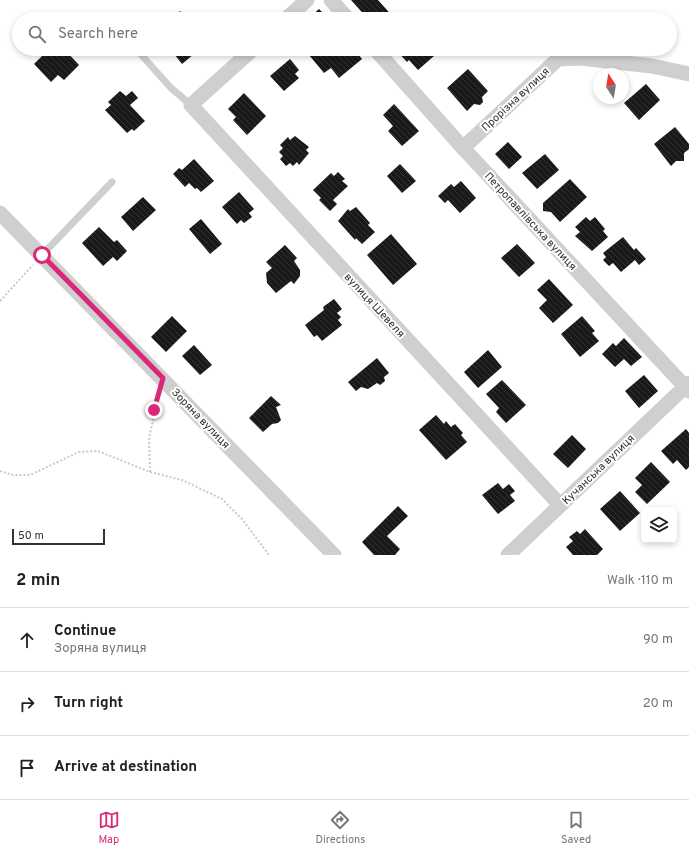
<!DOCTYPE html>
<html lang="en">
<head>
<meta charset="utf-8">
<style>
	:root { --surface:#fff; --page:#f2f2f2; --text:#202124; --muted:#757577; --line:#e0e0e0; --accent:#db2777 }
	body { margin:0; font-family:Overpass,sans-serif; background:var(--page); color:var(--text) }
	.controls { position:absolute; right:12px; bottom:12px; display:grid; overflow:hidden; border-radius:6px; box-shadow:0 2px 6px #0003 }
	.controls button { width:36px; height:36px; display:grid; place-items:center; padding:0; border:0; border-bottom:1px solid var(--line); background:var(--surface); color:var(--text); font:20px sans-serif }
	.compass { position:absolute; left:593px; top:68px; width:36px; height:36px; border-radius:50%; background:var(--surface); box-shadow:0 2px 6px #0003; rotate:348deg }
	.scale { position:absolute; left:12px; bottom:10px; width:93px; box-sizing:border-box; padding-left:4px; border:2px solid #323232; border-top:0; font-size:11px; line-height:14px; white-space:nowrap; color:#323232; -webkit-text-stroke:3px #fff; paint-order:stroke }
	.stop { position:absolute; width:12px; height:12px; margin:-9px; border:3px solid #db2777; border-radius:50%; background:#fff }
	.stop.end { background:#db2777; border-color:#fff; box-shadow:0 1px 4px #0008 }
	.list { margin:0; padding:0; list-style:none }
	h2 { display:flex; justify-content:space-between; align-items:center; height:52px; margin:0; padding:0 16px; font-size:17px }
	h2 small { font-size:13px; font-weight:400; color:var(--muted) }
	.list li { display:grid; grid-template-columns:26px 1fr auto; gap:12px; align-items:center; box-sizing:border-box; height:64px; padding:0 16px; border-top:1px solid var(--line) }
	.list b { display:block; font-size:15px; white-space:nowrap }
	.list p { margin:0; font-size:13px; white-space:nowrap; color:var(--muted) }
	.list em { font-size:13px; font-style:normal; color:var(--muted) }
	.icon { flex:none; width:22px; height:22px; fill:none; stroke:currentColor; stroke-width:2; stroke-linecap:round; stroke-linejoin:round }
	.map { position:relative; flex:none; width:689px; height:555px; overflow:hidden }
	.search { position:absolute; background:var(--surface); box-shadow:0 2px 6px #0003; left:12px; right:12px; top:12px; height:44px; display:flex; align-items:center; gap:10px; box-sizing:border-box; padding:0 14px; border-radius:22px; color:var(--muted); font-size:15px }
	.sheet { height:244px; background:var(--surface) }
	nav { display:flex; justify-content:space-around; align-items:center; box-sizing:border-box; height:56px; border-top:1px solid var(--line); background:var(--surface); font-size:11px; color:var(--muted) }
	nav a { display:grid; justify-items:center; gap:2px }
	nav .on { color:var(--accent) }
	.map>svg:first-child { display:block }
	.building { fill:url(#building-back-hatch) }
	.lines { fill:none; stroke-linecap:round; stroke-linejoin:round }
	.path { stroke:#c9c9c9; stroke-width:2; stroke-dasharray:2 2; stroke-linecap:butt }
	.service { stroke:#cfcfcf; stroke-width:7 }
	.minor { stroke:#cfcfcf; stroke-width:15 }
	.route { stroke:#db2777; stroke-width:5 }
	.labels { text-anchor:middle; stroke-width:4; stroke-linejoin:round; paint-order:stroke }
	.street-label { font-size:11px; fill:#323232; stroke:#fff }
</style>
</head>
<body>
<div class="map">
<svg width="689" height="555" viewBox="0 0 689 555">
	<defs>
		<pattern id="building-back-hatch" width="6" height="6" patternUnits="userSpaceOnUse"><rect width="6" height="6" fill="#191919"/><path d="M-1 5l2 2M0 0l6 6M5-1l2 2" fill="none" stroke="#323232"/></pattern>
	</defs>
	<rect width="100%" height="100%" fill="#fff"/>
	<!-- building -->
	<path class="building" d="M351,0H378L395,19H368Z
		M319,9L326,16L323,19H308Z
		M180,11L186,19H170Z
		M49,49H64L79,65L64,80L58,75L51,82L34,64Z
		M170,49H200L182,64Z
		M304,49H331L335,53L338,51L342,55L349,49L352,53L355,50L362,59L339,78L331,68L324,73Z
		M395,49H428L434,56L418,70L409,60L407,62Z
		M290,59L299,70L295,74L299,78L284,91L270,76Z
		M468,69L488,91L482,97L483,102L480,105L474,104L467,111L447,88Z
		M646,84L660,100L639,120L624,103Z
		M120,91L126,96L132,91L138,98L130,105L145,121L134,131L132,129L127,133L105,110L111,105L108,102Z
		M244,93L266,116L247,135L233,120L236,117L228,109Z
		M394,104L419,131L402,146L388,131L393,126L383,115Z
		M675,127L689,144V149L684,153V161H676L671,166L654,144Z
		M295,136L309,147L306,150L309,153L299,165L297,162L293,166L290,163L286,166L280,159L283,156L279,152L283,148L280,145L288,137L290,140Z
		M508,142L522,157L509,169L495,154Z
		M545,154L559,170L537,189L522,173Z
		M194,159L214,181L201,192L197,188L195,189L189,183L185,187L173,174L179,168L182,170Z
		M400,164L416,181L402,193L387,176Z
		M338,172L345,179L342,181L348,186L333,200L337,204L330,211L319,200L321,198L313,190L331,173L334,176Z
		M570,179L587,197L560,222L551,212L543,211V203Z
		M461,181L476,198L460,213L448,200L445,203L438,196L451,184L454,187Z
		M239,192L254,209L249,213L252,217L244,223L241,220L237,224L222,207Z
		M143,197L156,210L133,231L121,217Z
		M356,207L370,223L368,225L375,232L362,244L356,238L355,240L338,221L348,209L350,211Z
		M586,217L590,221L595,217L605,229L603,231L608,237L592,251L575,236L580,232L575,227Z
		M201,219L222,244L210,254L189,229Z
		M99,227L114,242L117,240L127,251L117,261L113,257L103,266L82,243Z
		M391,234L417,264L393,285L367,255Z
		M623,237L634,250L636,248L646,259L639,265L635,260L621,272L613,263L609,266L603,260L606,257L603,253Z
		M517,244L535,263L519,277L501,258Z
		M285,245L297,258L294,261L300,270V276L294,284L291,281L276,293L267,283L266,273L272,268L266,262Z
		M549,279L573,305L553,323L539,308L547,300L537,290Z
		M334,299L342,309L337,313L341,317L338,320L342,325L322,341L317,335L314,337L305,325L324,310L323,307Z
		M172,316L187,331L166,352L151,337Z
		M582,316L595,331L592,333L599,341L580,357L561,334Z
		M624,338L642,357L631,366L624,359L615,367L602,354L613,343L616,346Z
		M194,345L212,365L200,375L182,356Z
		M488,350L502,367L478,388L464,372Z
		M377,358L389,373L384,377L385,381L380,385L377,383L368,389L361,387L356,391L348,382Z
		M644,375L658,391L639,408L625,391Z
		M502,380L526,405L506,423L496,412L499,408L486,394Z
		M271,396L281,405L276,407L281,420L278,423L272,424L263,432L249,418Z
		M436,415L444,424L446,421L451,427L455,424L463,433L461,435L467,442L446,460L419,430Z
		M686,429L689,433V467L686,470L677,460L673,464L661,451Z
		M572,435L586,449L568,468L553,454Z
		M651,462L670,482L647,504L635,492L642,485L635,478Z
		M498,483L503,489L509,484L515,491L510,495L515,501L498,514L482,495Z
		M620,491L640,513L620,531L600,509Z
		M398,506L408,516L387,536L400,549L395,555H374L362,542Z
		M585,529L603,549L597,555H573L566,547L573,541L569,537L577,531L580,534Z"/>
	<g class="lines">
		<!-- path -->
		<path class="path" d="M0,301L33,265
			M0,471L13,475H30L79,452L98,451L150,472L182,480L222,499L242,519L269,555
			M150,472L149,438L159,395"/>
		<!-- service -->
		<path class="service" d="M136,49L171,88L191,105
			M42,255L112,182"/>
		<!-- minor -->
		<path class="minor" d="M331,0L348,19
			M286,19L307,0
			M253,49L191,105L560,505
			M375,49L463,148L689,391
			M463,148L558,59L580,58L652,66L689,74
			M0,213L334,555
			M508,555L689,383"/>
	</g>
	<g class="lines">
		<!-- route -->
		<path class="route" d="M42,255L163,378L154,410"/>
	</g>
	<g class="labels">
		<!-- street labels -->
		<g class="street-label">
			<text transform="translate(515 99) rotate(-43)" y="4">Прорізна вулиця</text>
			<text transform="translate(531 221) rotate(47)" y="4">Петропавлівська вулиця</text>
			<text transform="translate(375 305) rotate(47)" y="4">вулиця Шевеля</text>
			<text transform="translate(201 418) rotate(46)" y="4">Зоряна вулиця</text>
			<text transform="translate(598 469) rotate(-44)" y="4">Кучанська вулиця</text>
		</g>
	</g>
</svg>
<div class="controls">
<button><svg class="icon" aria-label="layers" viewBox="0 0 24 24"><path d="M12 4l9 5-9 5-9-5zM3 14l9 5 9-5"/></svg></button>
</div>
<svg class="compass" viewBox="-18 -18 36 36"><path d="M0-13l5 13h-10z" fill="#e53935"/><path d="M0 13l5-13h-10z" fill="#757577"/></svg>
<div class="scale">50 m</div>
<div class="stop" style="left:42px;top:255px"></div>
<div class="stop end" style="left:154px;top:410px"></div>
<div class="search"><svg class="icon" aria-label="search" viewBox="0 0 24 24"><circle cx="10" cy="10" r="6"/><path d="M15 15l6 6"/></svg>Search here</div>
</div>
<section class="sheet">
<h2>2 min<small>Walk · 110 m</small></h2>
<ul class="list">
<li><svg class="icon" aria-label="ahead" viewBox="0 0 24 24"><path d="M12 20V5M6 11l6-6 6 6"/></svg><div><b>Continue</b><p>Зоряна вулиця</p></div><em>90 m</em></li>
<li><svg class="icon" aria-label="right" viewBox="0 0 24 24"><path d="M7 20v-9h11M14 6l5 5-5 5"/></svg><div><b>Turn right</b></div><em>20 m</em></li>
<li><svg class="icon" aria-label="arrive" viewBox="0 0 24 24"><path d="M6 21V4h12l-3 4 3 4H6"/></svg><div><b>Arrive at destination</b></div></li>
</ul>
</section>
<nav>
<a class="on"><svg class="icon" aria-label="map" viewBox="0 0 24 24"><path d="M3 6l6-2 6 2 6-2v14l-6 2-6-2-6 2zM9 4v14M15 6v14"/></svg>Map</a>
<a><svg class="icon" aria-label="directions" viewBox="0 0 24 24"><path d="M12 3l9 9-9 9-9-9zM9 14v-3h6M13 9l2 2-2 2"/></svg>Directions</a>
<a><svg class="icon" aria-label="saved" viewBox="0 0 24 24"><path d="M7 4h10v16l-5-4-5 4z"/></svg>Saved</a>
</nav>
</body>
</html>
